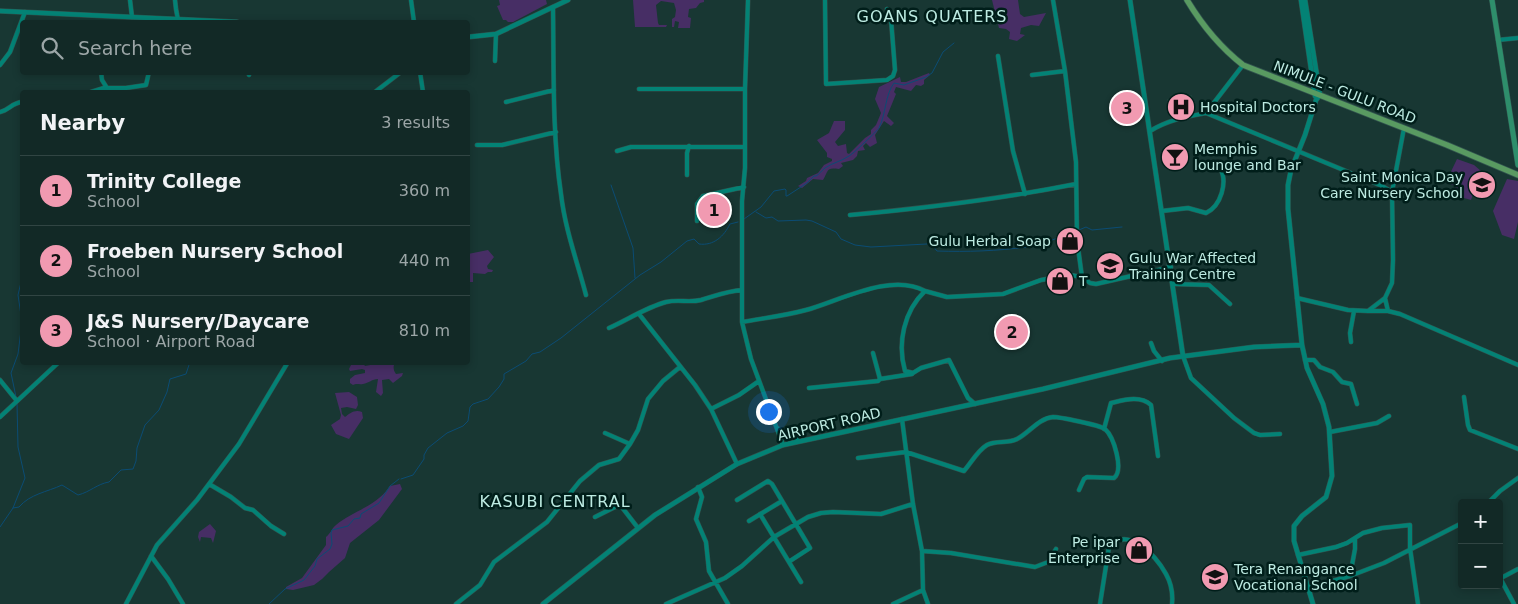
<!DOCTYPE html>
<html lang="en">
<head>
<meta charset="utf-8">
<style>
	:root { --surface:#122926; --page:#1b312e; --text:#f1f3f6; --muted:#9ca6a7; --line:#314543; --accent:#f19ab1 }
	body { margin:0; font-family:"DejaVu Sans",sans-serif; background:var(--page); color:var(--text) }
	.controls { position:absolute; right:15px; bottom:15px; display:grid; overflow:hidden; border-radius:5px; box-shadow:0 2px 8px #0003 }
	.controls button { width:45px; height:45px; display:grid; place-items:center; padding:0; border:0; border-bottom:1px solid var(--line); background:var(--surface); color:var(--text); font:25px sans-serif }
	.you { position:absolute; left:768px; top:411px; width:18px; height:18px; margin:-12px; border:4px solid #fff; border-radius:50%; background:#1a73e8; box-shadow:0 0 0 8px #1a73e833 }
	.badge { display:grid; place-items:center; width:32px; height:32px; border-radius:50%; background:var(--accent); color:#111; font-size:16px; font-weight:700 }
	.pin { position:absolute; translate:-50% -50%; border:2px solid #fff; box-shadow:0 1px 5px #0006 }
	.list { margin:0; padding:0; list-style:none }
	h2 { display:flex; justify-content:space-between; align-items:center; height:65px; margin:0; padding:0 20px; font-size:21px }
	h2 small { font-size:16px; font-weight:400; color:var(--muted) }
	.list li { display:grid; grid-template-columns:32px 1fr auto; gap:15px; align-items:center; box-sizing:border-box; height:70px; padding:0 20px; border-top:1px solid var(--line) }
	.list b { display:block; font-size:19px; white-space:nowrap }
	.list p { margin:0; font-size:16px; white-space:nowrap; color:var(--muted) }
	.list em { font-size:16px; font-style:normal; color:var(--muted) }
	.icon { flex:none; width:28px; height:28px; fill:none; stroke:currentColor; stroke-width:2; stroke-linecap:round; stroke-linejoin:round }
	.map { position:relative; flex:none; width:1518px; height:604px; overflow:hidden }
	.search { position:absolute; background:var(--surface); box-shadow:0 2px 8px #0003; left:20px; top:20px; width:450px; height:55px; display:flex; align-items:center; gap:12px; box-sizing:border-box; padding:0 18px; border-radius:5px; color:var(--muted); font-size:19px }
	.panel { position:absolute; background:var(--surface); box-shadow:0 2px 8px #0003; left:20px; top:90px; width:450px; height:275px; border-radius:5px }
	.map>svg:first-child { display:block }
	.built { fill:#1e423c }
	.green { fill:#472e65 }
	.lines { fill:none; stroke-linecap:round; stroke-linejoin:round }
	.stream { stroke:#0b4c74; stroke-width:1 }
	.minor-casing { stroke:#31534e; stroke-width:5 }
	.tertiary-casing { stroke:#31534e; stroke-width:5.5 }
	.secondary-casing { stroke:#31534e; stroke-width:6 }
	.primary-casing { stroke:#31534e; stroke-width:7 }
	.minor { stroke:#038275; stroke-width:4 }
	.tertiary { stroke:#038275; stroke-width:4.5 }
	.secondary { stroke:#2e8e6b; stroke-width:5 }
	.primary { stroke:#599a61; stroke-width:5.5 }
	.labels { text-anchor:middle; stroke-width:5; stroke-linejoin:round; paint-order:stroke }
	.street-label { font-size:14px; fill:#bdebe2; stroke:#001e1a }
	.poi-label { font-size:14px; fill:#bdebe2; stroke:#001e1a; text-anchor:start }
	.quarter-label { font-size:16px; letter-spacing:1px; fill:#bdebe2; stroke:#001e1a }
</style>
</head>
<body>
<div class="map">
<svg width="1518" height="604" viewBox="0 0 1518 604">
	<rect width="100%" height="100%" fill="#183733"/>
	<!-- built -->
	<path class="built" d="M1192,95L1195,114L1170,118L1167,99Z"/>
	<!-- green -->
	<path class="green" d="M499,0H546L547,4L513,22H508L506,20H503L497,6L500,5Z
		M633,0H704V2L700,3L696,8L689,9L688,17L691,18L690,28H678L679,22L675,21L674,27H672V19L675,17L676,10L674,3L661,1L656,5L658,23L659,25H667L666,27H635Z
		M992,0H1018L1020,14L1024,17L1046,13L1039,26L1031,25L1021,28L1020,34L1025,35L1017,41L1009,39L1010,32L1006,29L999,28Z
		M929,73L930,75L924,80V84L921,86L916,85L911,91L896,87L894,92L896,94L887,116L894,123L891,126L884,121L875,135L877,143L870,147L866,143L863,146L865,150L858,151L857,156L853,160L841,163L843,166L839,169C826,167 829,170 823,180L813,179L802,188L798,186L806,181L807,178L818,173L824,165L832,161V159L827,157V153L817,140L829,133L834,121H845V130L835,142L838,146L846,144L847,153L849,154L865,138L871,134V130L876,125L881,113L875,99L879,87L900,77L901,82H906Z
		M1457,159L1474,165L1481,171L1471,200L1457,196L1455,186L1446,182Z
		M1507,179L1518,181V222L1514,239L1502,235L1493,211Z
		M488,250L494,257L487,266L488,269L493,270L492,272H488L485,274L473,273V282H468V254Z
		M363,363L365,366L381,363H395C393,366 393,370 396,374L403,373L402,376L393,383L389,379L382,380L383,393L381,396L376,392L378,379C372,379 369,383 363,384C359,385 357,383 353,385L350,383V379L355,375L365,373V370L362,369L350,371L349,369L351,365H358Z
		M349,392L357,397L358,405L356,409L347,407L341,408L342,414L345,417C350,413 355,409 362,412L363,418L349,439L336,434L331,425L340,419L341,415L335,393Z
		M400,484L402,489L379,520L350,543L345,558L329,572L322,579L314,585L293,590L286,589V587L302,578L326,545V537C331,533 332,528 336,525C354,510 376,507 390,486Z
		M210,524L216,531L213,543L211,538L201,537L200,542L198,537L199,532Z"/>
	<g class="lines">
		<!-- stream -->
		<path class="stream" d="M611,185L633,248L635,278
			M756,212L766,218L772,217L778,221L806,220L812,221L836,232L841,239L855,245L871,247L927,244
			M744,219L761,207L774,191L785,189L786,190V196H787L807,183L814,176H816C820,174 821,171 825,168C832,163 842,161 849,156C853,154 878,130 879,128C886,114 885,95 894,83L904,85L926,77L932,73L943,52L954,43
			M1079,230L1086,227L1092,230L1122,227
			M931,244L937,251C967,252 997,251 1027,247C1042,245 1058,238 1071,232
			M16,397L11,373L18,354L22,322L18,295L22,278
			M401,479L413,475L424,459V455L428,448L447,433L463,426L468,421L470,407L473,404L488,399L499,387L504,379V374L526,361L532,354L540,352L561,338L640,275L661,262L687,241L694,239L699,244C714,246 724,236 730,224L738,222
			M13,508L19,507C30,494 47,492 62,485L78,495C90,492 97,484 109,482L121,470L133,469L136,461L137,448L145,425L159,410L167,392L170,379L186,374L190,362
			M0,527L13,508L25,478L18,447L17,403
			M269,604L285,589L304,580L315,566L317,559L330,549L332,544L331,533L332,530L348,526L354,519L360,518L361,514L379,503L390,486L399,479"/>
		<defs>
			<path id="minor" d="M130,0L132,17
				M175,0L176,9L178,20
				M411,0L414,22
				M748,0L745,89V168L742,201V322L751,359L783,445
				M825,0L826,84L887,80L893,76L895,70L891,19L887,9
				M1053,0L1065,71L1076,162L1077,240L1082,277L1090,283L1096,284L1171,267
				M553,7C554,69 552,133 561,194C565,229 577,261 586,295
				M1498,40L1518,38
				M998,56L1013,151L1025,194
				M495,61L496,34
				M0,65L10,52L25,12
				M101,72L102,80L107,88
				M420,72L423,92
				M249,75L250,72
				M1032,75L1065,71
				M639,89H745
				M91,92L104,88H126L146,85L149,72
				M375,92L401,72
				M506,102L554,90
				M0,112C10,110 11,103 22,102
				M1206,113L1382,186L1392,192
				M1150,131C1168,120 1185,117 1206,113L1243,65
				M477,145H502L556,132
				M617,151L631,147H745
				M687,175V153L689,146
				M1162,211L1188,208L1206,213C1221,206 1228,182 1220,168
				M850,215C926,208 1001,199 1076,184
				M697,221V204L703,196L744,187
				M1174,284L1209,285L1230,304
				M1297,298L1348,310L1368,311L1385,298
				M1368,311H1388L1400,314L1518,365
				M1388,311L1385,298L1392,283L1393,260L1392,192L1404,128
				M639,314L695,385L711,409L737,464
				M742,322C764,318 784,316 806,310C839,301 891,272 925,291
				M609,328C627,320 647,307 666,302C678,299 689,303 701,300C715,296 727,291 742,290
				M1351,342L1350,333L1354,311
				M1151,343L1154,351L1162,361
				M873,353L880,379
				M1183,356L1191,378L1234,418L1254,433L1260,435L1280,434
				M1305,360H1314L1320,367L1333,372L1342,382L1351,384L1357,404
				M0,380L17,401
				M809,388L878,381L880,379L912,374
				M1464,397L1468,425L1470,430L1518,449
				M975,404L968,398L949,360L921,368L913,373L905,371C897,343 904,311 925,291L947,297L1003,294L1041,280L1070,275L1082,277
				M711,409L739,395L759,381
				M0,417L59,362
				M777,428L799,441
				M1104,429L1111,403C1124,400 1140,395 1151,405L1158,456
				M1330,432L1377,423L1389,416
				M605,433L630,444
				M858,458L906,452L964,471C971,463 978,450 987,445C996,440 1008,444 1017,439C1029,433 1039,418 1053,417C1060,417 1099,425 1105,429C1114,437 1124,470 1114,478L1087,477L1084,479L1079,490
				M209,484L231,497L245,508L253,510L271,526L284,534
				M698,487L702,497L696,519L706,542L709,571L728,604
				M737,500L768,481L772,484L810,548L790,561
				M1488,503L1500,491L1518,478
				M760,514L801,582
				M595,517L615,507L621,506L638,528
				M749,521L782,501
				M922,551L951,553L1035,567L1048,562L1056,549
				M1298,555L1336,547L1347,543L1363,533L1382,528L1410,525V548L1418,604
				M151,556L168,579L183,604
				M1350,576L1355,549V539
				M1499,576L1514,604
				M1501,578L1518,569
				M1308,588L1350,576L1384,563L1462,523
				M923,590L928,604
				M126,604L157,545L197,500L239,444L288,362
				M456,604L480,585L494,562L547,522L580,481L599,465L619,459L630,444L638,430L648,399L663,381L680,367
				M666,604L725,578L742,566L774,537L808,517L821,513L833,512L881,514L913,504
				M893,604L923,590L922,551L913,504L902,419
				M1100,604L1109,547C1128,525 1156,556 1166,574C1171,583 1173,594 1172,604"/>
			<path id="tertiary" d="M1130,0L1183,356
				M1301,0L1315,96
				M1305,0L1320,95L1316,100L1305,135L1291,170L1288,185V209L1302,345L1307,368L1323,404L1329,427L1332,476L1326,497L1302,516L1294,526V541L1313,604
				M0,11L237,22
				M468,37L496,34L568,0
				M543,604L655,515L737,464L783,445L1043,389L1170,358L1254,347L1302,345"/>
			<path id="secondary" d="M1492,0L1518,165"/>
			<path id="primary" d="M1187,0C1202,25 1220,47 1243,65L1447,145L1518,175"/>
		</defs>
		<!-- minor casing -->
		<use href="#minor" class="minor-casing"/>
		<!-- tertiary casing -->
		<use href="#tertiary" class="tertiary-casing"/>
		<!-- secondary casing -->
		<use href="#secondary" class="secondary-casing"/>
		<!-- primary casing -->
		<use href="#primary" class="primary-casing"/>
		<!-- minor -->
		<use href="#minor" class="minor"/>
		<!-- tertiary -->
		<use href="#tertiary" class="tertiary"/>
		<!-- secondary -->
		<use href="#secondary" class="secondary"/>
		<!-- primary -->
		<use href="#primary" class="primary"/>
	</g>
	<!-- icons -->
	<defs>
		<symbol id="hospital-disc" viewBox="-11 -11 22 22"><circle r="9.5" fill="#f19ab1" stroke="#001e1a"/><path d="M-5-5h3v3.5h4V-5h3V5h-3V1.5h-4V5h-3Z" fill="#111"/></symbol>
		<symbol id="bar-disc" viewBox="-11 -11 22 22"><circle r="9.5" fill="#f19ab1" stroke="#001e1a"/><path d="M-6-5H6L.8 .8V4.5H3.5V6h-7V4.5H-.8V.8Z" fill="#111"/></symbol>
		<symbol id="school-disc" viewBox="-11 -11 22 22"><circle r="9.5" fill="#f19ab1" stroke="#001e1a"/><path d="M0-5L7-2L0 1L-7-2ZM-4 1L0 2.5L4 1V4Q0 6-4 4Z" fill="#111"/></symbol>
		<symbol id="shop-disc" viewBox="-11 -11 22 22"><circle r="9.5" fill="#f19ab1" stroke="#001e1a"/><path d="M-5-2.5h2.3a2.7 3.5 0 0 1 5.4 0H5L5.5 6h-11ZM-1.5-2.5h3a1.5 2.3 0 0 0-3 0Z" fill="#111"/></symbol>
	</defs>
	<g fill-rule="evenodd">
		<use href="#hospital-disc" x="1165" y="91" width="32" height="32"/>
		<use href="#bar-disc" x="1159" y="141" width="32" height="32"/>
		<use href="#school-disc" x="1466" y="169" width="32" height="32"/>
		<use href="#shop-disc" x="1054" y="225" width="32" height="32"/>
		<use href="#school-disc" x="1094" y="250" width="32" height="32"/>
		<use href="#shop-disc" x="1044" y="265" width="32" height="32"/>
		<use href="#shop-disc" x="1123" y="534" width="32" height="32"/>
		<use href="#school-disc" x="1199" y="561" width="32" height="32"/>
	</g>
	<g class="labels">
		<!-- street labels -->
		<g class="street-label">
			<text transform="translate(1345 92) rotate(21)" y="5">NIMULE - GULU ROAD</text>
			<text transform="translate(829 424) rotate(-13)" y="5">AIRPORT ROAD</text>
		</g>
		<!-- poi labels -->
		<g class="poi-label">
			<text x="1200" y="112">Hospital Doctors</text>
			<text x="1194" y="154">Memphis<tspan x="1194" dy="16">lounge and Bar</tspan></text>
			<text x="1463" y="182" text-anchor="end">Saint Monica Day<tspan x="1463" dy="16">Care Nursery School</tspan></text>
			<text x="1051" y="246" text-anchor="end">Gulu Herbal Soap</text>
			<text x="1129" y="263">Gulu War Affected<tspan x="1129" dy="16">Training Centre</tspan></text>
			<text x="1079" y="286">T</text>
			<text x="1120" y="547" text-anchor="end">Pe ipar<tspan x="1120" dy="16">Enterprise</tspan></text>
			<text x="1234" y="574">Tera Renangance<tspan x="1234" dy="16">Vocational School</tspan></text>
		</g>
		<!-- quarter labels -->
		<g class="quarter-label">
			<text x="932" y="22">GOANS QUATERS</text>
			<text x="555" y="507">KASUBI CENTRAL</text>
		</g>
	</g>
</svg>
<div class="controls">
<button>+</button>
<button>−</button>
</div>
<div class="you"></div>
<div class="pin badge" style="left:714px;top:210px">1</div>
<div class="pin badge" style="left:1012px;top:332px">2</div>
<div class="pin badge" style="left:1127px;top:108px">3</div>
<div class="search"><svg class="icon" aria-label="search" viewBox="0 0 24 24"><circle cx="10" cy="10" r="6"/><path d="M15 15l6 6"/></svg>Search here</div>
<section class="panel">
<h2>Nearby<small>3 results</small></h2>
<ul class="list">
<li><span class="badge">1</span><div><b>Trinity College</b><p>School</p></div><em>360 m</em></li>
<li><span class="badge">2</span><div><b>Froeben Nursery School</b><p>School</p></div><em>440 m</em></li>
<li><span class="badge">3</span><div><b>J&amp;S Nursery/Daycare</b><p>School · Airport Road</p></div><em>810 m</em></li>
</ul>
</section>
</div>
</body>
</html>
